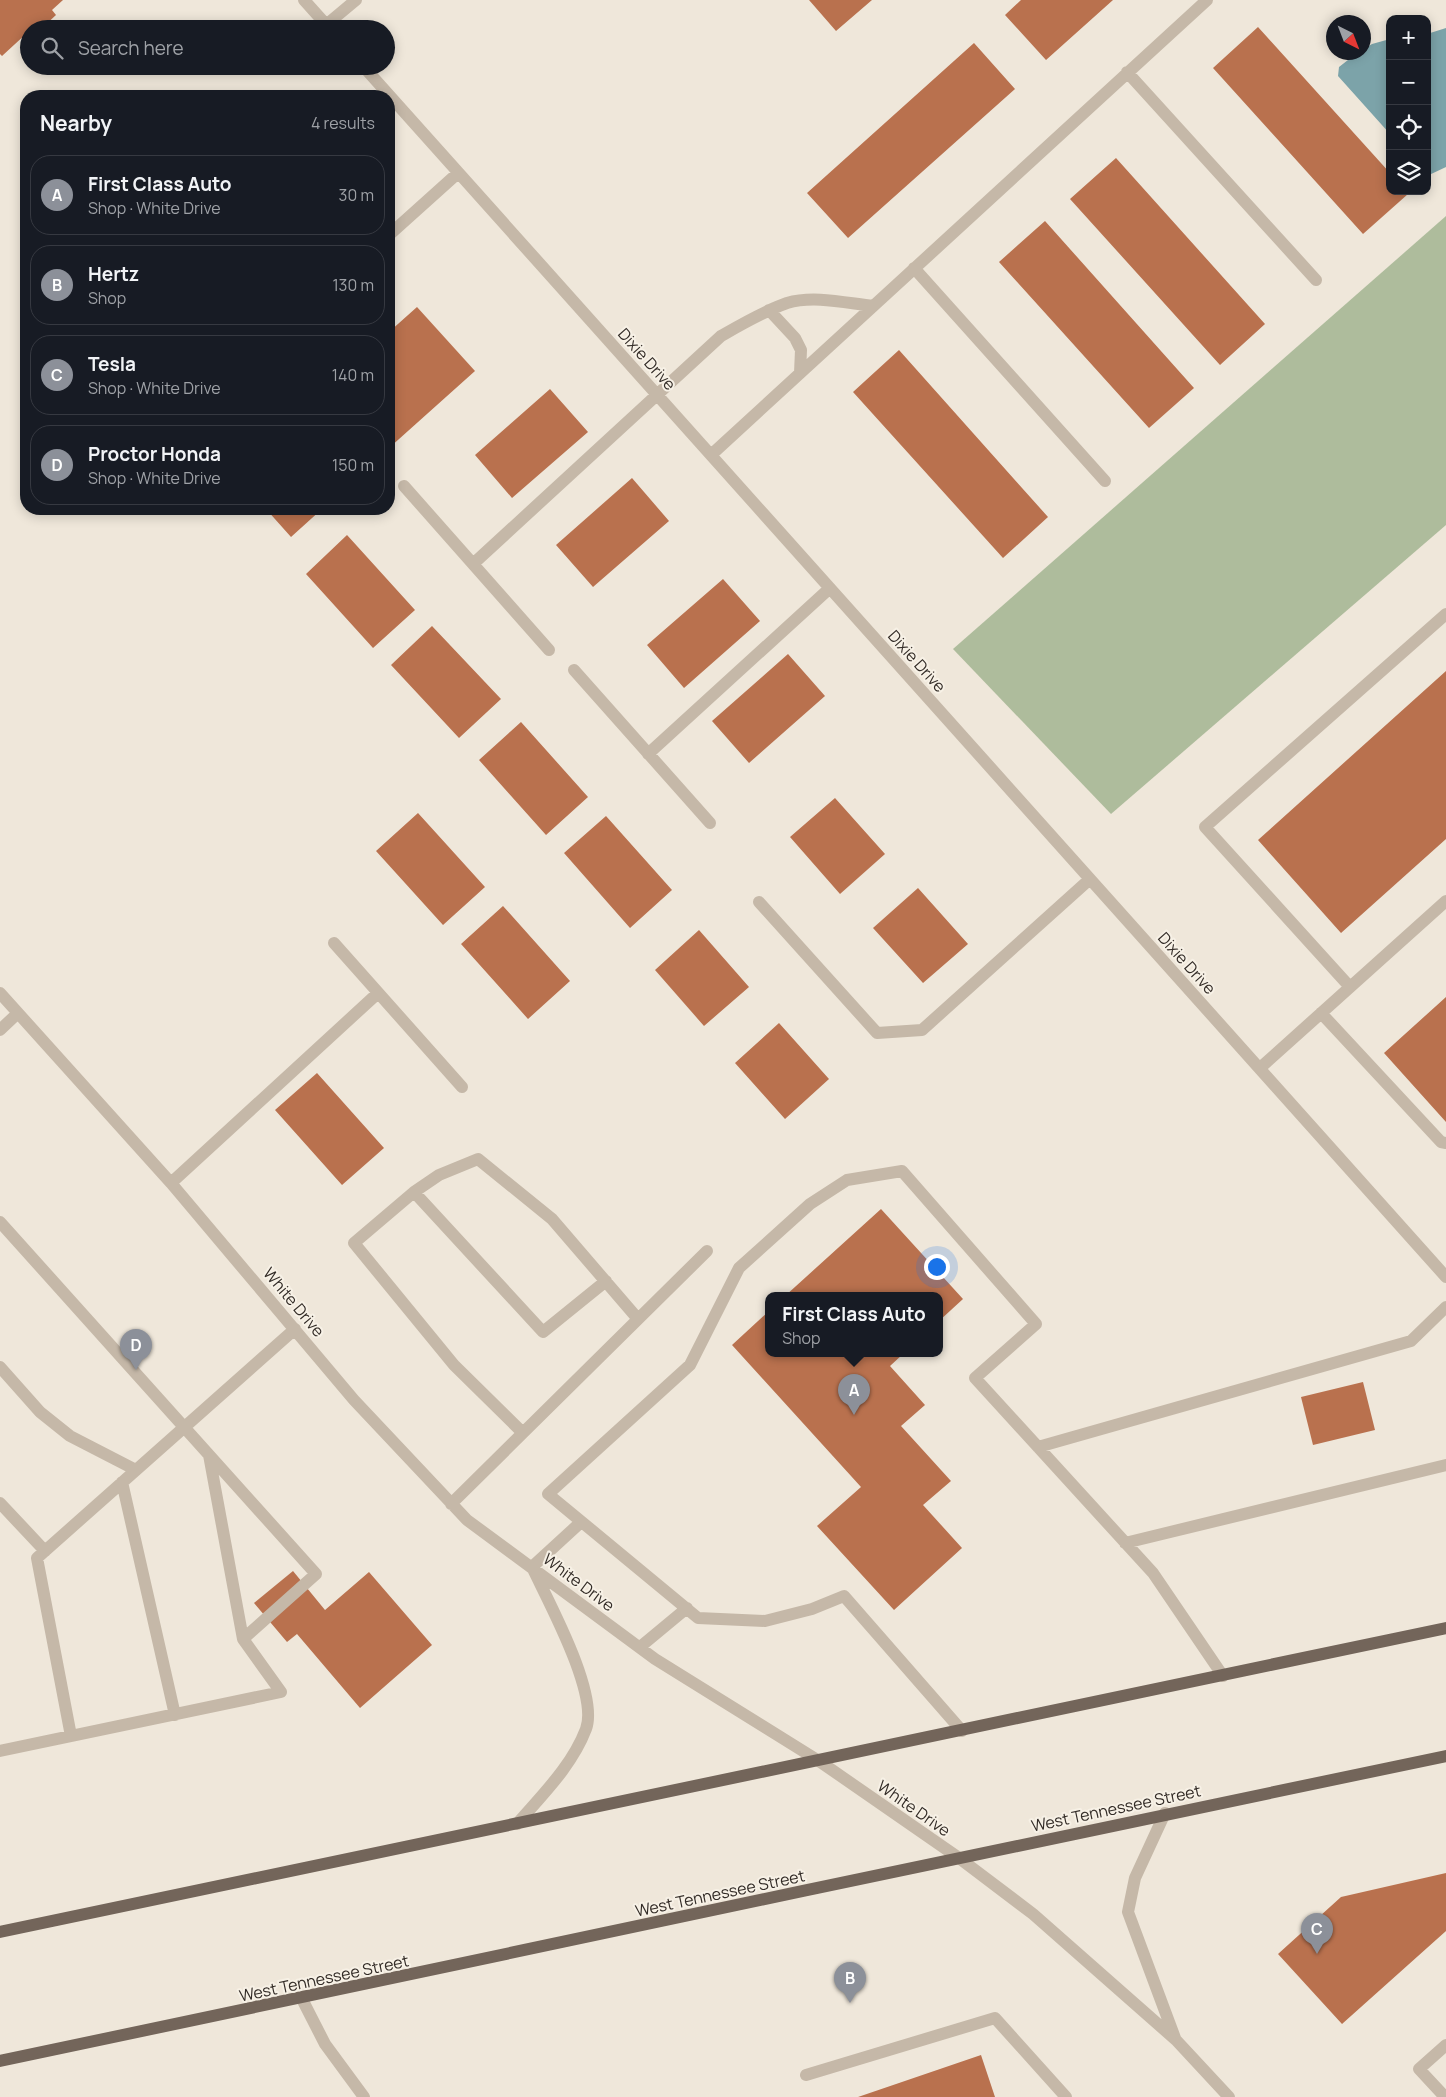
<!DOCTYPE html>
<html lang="en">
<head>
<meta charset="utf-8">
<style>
	:root { --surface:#171b24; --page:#20242c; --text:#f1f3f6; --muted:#9ea1a6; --line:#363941; --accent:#8c9099 }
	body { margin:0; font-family:Manrope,sans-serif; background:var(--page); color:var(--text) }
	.controls { position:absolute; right:15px; top:15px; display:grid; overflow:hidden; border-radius:10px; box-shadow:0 2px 12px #0003 }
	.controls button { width:45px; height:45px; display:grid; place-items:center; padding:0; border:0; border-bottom:1px solid var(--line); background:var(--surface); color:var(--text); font:25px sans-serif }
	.compass { position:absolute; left:1326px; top:15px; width:45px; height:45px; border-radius:50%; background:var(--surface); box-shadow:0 2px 12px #0003; rotate:138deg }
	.you { position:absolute; left:936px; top:1266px; width:18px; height:18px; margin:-12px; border:4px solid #fff; border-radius:50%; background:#1a73e8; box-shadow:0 0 0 8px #1a73e833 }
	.badge { display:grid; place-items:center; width:32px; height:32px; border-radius:50%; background:var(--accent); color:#fff; font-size:16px; font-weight:700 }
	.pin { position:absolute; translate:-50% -41px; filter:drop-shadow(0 1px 2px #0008) }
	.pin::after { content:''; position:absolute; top:26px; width:18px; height:15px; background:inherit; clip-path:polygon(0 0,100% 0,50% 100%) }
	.popup { position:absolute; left:765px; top:1292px; width:178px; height:65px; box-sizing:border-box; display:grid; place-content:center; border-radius:10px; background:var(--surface); filter:drop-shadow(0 1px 4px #0005); font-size:16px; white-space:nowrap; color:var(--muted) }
	.popup b { font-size:19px; color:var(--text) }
	.popup::after { content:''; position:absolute; left:50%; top:100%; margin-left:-10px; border:10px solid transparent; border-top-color:var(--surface) }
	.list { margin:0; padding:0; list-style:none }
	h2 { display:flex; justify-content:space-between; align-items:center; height:65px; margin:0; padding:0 20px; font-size:21px }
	h2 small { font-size:16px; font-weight:400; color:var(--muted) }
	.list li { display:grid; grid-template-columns:32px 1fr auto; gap:15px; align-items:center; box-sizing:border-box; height:80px; margin:0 10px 10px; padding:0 10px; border:1px solid var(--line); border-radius:20px }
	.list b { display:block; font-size:19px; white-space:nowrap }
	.list p { margin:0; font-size:16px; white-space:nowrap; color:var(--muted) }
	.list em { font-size:16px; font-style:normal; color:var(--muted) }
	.icon { flex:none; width:28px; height:28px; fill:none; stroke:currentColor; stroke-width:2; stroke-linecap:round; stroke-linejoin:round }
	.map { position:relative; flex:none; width:1446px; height:2097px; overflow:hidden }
	.search { position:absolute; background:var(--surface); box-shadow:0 2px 12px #0003; left:20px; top:20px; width:375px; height:55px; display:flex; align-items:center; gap:12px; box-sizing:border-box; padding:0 18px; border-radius:28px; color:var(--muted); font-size:19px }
	.panel { position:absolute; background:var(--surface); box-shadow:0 2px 12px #0003; left:20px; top:90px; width:375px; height:425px; border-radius:20px }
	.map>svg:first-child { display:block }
	.green { fill:#aebc9c }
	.water { fill:#7ca3a9 }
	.building { fill:#b9714e }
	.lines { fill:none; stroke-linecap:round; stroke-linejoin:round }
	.minor { stroke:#c5b8a8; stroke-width:12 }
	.major { stroke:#73655a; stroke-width:12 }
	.labels { text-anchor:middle; stroke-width:4; stroke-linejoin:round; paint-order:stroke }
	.street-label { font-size:16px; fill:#332c27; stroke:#f7f1e6 }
</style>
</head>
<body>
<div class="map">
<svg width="1446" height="2097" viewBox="0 0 1446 2097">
	<rect width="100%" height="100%" fill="#efe7da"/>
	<!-- green -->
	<path class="green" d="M1446,216V525L1111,814L953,649Z"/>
	<!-- water -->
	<path class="water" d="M1446,28V167L1429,175L1427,173V34Z
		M1390,39V134L1338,76L1339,67L1357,53L1364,52V49L1372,44Z"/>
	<!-- building -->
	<path class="building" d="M0,0H63L52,10L56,15L41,29H29V36L27,33L2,56L0,54Z
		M809,0H872L836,31Z
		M1021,0H1113L1046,60L1005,15Z
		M1258,27L1390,173V191H1406L1408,194L1363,234L1213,68Z
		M974,43L1015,89L848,238L807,193Z
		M1116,158L1265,324L1220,365L1070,199Z
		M1045,221L1194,388L1149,428L999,262Z
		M417,307L475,371L389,448V332Z
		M899,350L1048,517L1003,558L853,392Z
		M550,389L588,432L512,498L475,455Z
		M632,478L669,521L593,587L556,545Z
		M266,509H322L291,537Z
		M347,535L415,610L373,648L306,574Z
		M723,579L760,621L684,688L647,645Z
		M432,626L501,699L459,738L391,665Z
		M788,654L825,696L749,763L712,721Z
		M1446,671V839L1341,933L1258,840Z
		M521,722L588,797L546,835L479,760Z
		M835,798L885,854L840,894L790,837Z
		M418,813L485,887L443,925L376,851Z
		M606,816L672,890L630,928L564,853Z
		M918,888L968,944L923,983L873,928Z
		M503,906L570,981L528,1019L461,944Z
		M699,930L749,987L704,1026L655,970Z
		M1446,997V1122L1384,1053Z
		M779,1023L829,1079L785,1119L735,1063Z
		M317,1073L384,1148L342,1185L275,1110Z
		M881,1209L963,1299L939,1321V1296H785Z
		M769,1311V1354H903L890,1366L925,1405L901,1426L951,1481L923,1505L962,1548L894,1610L817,1526L861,1487L732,1345Z
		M1363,1382L1375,1430L1313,1445L1301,1397Z
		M293,1571L325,1610L369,1572L432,1645L360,1708L297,1634L287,1642L254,1603Z
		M1446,1873V1931L1342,2024L1278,1954L1341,1897Z
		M981,2055L995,2097H858Z"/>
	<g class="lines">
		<!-- minor -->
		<path class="minor" d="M304,0L330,29
			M326,25L356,0
			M363,66L1446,1277
			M1127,72L1316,280
			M389,235L458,173
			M914,268L1105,481
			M769,310L795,338L801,350L800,373
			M711,455L1207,0
			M404,486L549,650
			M473,564L721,336C742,324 764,311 787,303C814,295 846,303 873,306
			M574,670L710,823
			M648,754L830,588
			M759,902L877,1033L922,1030L1090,879
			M334,943L462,1087
			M1350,987L1205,827L1446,614
			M0,993L171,1183L354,1400L467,1520L655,1659L819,1761L959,1858L1033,1914L1176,2040L1229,2097
			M1321,1013L1441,1142L1446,1143
			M0,1030L18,1013
			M1260,1068L1446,901
			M171,1183L378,993
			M414,1192L543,1332L606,1281
			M0,1222L316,1574L243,1639
			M0,1367L40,1412L70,1436L136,1470
			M522,1432L454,1365L354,1243L414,1192L439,1175L478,1159L552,1219L638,1319
			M1038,1447L1411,1341L1446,1307
			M122,1482L175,1715
			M0,1503L45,1551
			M451,1504L707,1251
			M1125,1543L1446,1465
			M532,1567L581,1522
			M640,1647L687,1608
			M962,1731L844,1596L812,1609L765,1621L698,1618L548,1494L690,1365L739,1268L810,1204L847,1180L902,1171L1036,1324L975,1378L1153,1573L1223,1676
			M71,1736L37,1558L295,1329
			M0,1751L281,1692L243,1639L209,1455
			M1165,1813L1135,1878L1128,1912L1175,2038
			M517,1824C542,1795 572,1766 586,1729C599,1694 549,1603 533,1569
			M302,1999L325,2044L364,2097
			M806,2075L995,2018L1066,2097
			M1445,2097L1419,2069L1446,2045"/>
		<!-- major -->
		<path class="major" d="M0,1932L1446,1628
			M0,2061C483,1962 963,1854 1446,1756"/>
	</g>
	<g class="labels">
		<!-- street labels -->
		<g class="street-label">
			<text transform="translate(647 359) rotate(48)" y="6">Dixie Drive</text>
			<text transform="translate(917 661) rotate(48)" y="6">Dixie Drive</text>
			<text transform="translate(1187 963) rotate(48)" y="6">Dixie Drive</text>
			<text transform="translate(294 1302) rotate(50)" y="6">White Drive</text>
			<text transform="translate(579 1582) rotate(37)" y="6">White Drive</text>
			<text transform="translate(914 1808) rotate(35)" y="6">White Drive</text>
			<text transform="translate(1116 1808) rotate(-12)" y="6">West Tennessee Street</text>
			<text transform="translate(720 1893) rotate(-12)" y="6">West Tennessee Street</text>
			<text transform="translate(324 1978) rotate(-12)" y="6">West Tennessee Street</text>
		</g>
	</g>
</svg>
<div class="controls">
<button>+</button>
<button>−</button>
<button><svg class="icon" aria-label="locate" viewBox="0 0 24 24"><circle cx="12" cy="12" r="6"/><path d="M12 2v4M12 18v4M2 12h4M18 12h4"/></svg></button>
<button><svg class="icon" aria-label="layers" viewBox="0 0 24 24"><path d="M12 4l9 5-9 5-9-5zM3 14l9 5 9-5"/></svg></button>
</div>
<svg class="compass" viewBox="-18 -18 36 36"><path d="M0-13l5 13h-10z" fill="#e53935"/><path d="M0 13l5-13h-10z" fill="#9ea1a6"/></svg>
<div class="you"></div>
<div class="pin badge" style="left:854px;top:1415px">A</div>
<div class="popup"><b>First Class Auto</b>Shop</div>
<div class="pin badge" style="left:850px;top:2003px">B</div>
<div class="pin badge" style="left:1317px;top:1954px">C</div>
<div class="pin badge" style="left:136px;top:1370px">D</div>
<div class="search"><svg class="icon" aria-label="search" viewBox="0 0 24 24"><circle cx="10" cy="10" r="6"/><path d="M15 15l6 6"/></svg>Search here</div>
<section class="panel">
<h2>Nearby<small>4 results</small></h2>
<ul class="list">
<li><span class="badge">A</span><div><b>First Class Auto</b><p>Shop · White Drive</p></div><em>30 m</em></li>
<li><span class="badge">B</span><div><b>Hertz</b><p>Shop</p></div><em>130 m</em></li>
<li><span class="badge">C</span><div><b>Tesla</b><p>Shop · White Drive</p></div><em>140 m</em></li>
<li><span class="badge">D</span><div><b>Proctor Honda</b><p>Shop · White Drive</p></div><em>150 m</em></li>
</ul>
</section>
</div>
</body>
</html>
